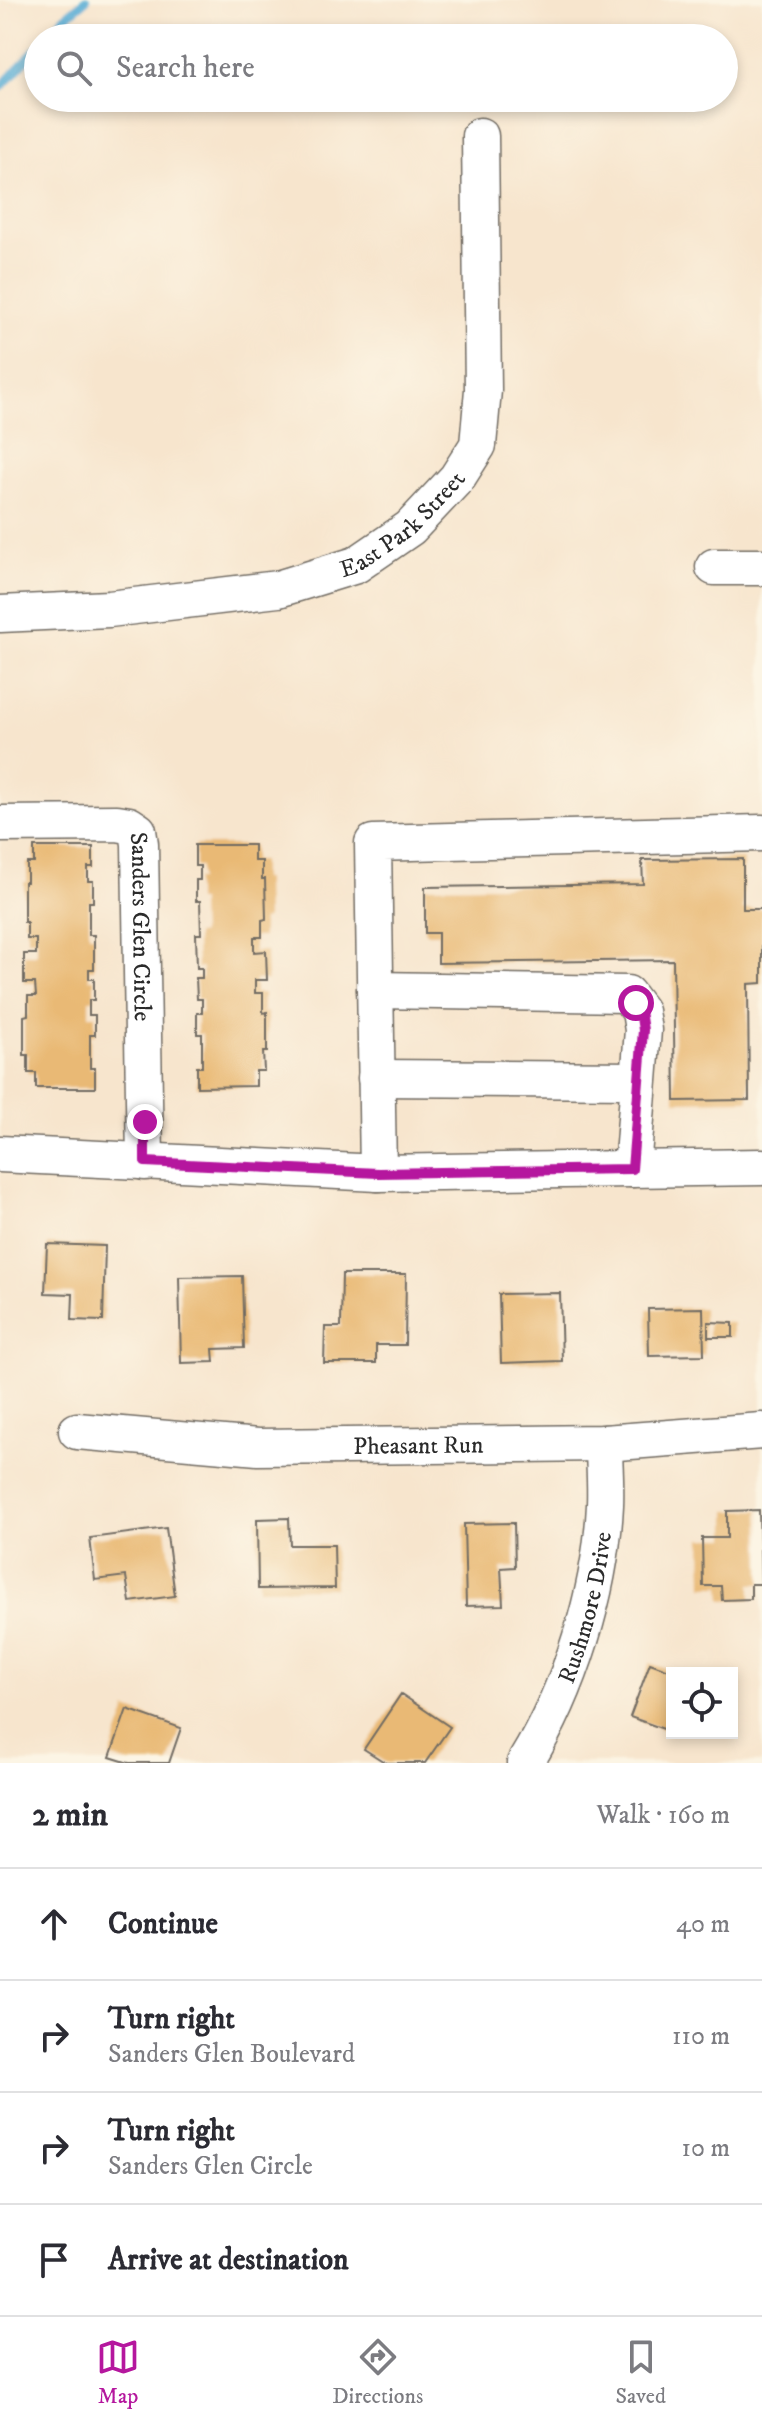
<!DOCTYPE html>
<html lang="en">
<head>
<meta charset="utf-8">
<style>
	:root { --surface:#fff; --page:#f7f7f7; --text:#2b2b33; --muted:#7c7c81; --line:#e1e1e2; --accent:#b5179e }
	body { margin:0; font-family:"IM FELL DW Pica",serif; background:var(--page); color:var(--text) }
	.controls { position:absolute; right:24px; bottom:24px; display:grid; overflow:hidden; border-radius:0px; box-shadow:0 4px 12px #0003 }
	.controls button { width:72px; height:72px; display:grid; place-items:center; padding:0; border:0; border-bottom:2px solid var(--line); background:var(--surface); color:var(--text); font:40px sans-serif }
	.stop { position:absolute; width:24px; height:24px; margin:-18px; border:6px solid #b5179e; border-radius:50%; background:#fff }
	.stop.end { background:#b5179e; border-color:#fff; box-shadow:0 2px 8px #0008 }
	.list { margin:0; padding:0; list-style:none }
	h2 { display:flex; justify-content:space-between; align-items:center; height:104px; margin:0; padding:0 32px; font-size:34px }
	h2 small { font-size:26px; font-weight:400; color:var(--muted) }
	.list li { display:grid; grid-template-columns:52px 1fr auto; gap:24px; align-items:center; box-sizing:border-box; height:112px; padding:0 32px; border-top:2px solid var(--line) }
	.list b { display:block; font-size:30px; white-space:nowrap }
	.list p { margin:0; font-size:26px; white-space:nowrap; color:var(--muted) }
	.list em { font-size:26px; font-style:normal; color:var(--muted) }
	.icon { flex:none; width:44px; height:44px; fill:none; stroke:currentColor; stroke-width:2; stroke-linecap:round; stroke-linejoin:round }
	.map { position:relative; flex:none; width:762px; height:1763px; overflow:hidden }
	.search { position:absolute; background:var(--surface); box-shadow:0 4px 12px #0003; left:24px; right:24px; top:24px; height:88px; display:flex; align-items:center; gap:20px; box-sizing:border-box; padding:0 28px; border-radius:44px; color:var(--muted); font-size:30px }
	.sheet { height:552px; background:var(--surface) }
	nav { display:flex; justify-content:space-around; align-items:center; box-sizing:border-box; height:112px; border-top:2px solid var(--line); background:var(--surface); font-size:22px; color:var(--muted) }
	nav a { display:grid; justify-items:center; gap:4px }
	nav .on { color:var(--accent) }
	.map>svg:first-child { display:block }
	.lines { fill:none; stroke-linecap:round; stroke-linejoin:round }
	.stream { stroke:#5aadd5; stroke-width:9 }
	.building { fill:#e9b975 }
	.minor-casing { stroke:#726c64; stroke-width:39 }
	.minor { stroke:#fff; stroke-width:36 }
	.route { stroke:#b5179e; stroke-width:10 }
	.labels { text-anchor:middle; stroke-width:8; stroke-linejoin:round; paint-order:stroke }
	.street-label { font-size:24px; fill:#2b2b2b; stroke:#fcf5e5 }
</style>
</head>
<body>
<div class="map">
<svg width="762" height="1763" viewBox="0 0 762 1763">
	<rect width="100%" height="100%" fill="#fcf5e5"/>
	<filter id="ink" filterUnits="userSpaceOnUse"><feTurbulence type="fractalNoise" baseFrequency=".0125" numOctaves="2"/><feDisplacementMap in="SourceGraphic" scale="16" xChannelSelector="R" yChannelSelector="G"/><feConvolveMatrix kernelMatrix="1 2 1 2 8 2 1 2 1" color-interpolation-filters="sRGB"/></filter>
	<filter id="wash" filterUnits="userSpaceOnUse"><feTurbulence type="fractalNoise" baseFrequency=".006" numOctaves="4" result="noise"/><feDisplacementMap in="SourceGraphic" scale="32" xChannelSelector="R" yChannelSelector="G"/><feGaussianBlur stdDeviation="1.8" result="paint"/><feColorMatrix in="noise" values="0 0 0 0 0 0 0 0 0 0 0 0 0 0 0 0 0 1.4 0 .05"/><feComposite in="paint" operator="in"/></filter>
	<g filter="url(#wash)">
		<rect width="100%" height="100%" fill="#f7e5cd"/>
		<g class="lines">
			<!-- stream -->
			<path class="stream" d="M46,38L65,17L86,0
				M0,88L38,47"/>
		</g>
		<g id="blocks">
			<!-- building -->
			<path class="building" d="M195,845H254V861H262V879H265L266,919L262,920V937H254V952L266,951L267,980H255V993H263V1013L267,1012V1052H263L264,1071H256V1086L197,1087V1067H202V1034H197V1013H202V999H197L196,978H202V968H197L196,934H201L200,901H196V880H200V866H195Z
				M34,847H93V867H88V881H93V902H89V935H94V969H89V979H94V1000H89V1015H95V1035H90V1068H95V1088H36V1073H28V1055H24V1016L28,1015V996H36L35,983H24V954H36V939H27V922H24V882H27V863H34Z
				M743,859V909H762V983L748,984L749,1100L675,1101L673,960L438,963V933H425V887L643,884L642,860Z
				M47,1244L105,1246L103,1321L72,1320L73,1294L45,1293Z
				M342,1274H406L405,1345H376V1363H324L325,1327H341Z
				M242,1276L244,1348L213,1349L214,1362L181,1363L179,1277Z
				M560,1293L562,1361L501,1363L499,1294Z
				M703,1308L704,1355L649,1356L648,1309Z
				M708,1322L733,1323V1337H708Z
				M759,1510L761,1584H751V1599L722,1600L721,1586H703L702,1538H727V1511Z
				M289,1518L290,1545H334L335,1588L258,1589L257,1519Z
				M514,1523L515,1567L501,1568L503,1605L466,1606L464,1524Z
				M166,1528L175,1596L130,1602L126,1576L95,1580L90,1538Z
				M650,1663L672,1671V1732L630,1717Z
				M401,1694L450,1727L425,1763H386L364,1749Z
				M127,1709L181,1728L169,1763H129L110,1757Z"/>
		</g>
	</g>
	<g filter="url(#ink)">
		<use href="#blocks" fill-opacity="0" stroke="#726c64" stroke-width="2"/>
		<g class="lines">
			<defs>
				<g id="minor">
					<path d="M714,567H762"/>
					<path id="s1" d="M0,614L109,609L278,589L356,565L410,528L457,478L478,445L483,390L480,136"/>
					<path id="s2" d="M0,824L117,823L129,825L138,831L140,844L145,1162"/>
					<path d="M375,990L627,994L640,1011L643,1030L632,1169"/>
					<path d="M376,1078L638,1080"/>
					<path d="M0,1154L378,1173L762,1167"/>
					<path d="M378,1173L373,843L762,833"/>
					<path id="s3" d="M77,1431L258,1447L604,1443L762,1431"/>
					<path id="s4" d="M525,1763C570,1690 601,1591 605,1505C606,1484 604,1463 604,1443"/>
				</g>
			</defs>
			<!-- minor casing -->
			<use href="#minor" class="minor-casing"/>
			<!-- minor -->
			<use href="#minor" class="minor"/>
		</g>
	</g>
	<g class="lines" filter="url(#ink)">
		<!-- route -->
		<path class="route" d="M145,1122V1162L378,1173L632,1169L643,1030L640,1011L636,1003"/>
	</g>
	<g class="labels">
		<!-- street labels -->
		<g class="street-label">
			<text dy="8" stroke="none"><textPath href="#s1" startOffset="422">East Park Street</textPath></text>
			<text dy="8" stroke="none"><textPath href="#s2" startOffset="236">Sanders Glen Circle</textPath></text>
			<text dy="8" stroke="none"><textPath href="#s3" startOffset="342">Pheasant Run</textPath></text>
			<text dy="8" stroke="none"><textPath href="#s4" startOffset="168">Rushmore Drive</textPath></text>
		</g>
	</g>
</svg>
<div class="controls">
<button><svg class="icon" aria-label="locate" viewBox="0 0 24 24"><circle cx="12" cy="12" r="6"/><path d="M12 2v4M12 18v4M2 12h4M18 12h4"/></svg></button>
</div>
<div class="stop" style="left:636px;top:1003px"></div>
<div class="stop end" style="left:145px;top:1122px"></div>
<div class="search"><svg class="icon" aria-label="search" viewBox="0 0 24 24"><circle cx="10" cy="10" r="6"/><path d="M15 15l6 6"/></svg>Search here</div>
</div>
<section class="sheet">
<h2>2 min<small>Walk · 160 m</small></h2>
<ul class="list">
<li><svg class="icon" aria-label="ahead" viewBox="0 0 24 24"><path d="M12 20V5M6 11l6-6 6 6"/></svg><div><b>Continue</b></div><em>40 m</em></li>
<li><svg class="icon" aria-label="right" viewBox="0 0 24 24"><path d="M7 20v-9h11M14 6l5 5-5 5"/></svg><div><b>Turn right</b><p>Sanders Glen Boulevard</p></div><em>110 m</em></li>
<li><svg class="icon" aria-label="right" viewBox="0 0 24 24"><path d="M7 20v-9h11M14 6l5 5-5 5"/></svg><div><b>Turn right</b><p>Sanders Glen Circle</p></div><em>10 m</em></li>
<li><svg class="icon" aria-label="arrive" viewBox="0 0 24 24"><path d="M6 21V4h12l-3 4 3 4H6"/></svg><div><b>Arrive at destination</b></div></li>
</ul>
</section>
<nav>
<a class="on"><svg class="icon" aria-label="map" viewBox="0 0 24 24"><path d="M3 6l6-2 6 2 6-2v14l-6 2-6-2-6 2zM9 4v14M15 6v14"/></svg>Map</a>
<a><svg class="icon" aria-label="directions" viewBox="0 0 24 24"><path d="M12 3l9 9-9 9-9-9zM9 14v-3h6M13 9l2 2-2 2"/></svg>Directions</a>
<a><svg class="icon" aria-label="saved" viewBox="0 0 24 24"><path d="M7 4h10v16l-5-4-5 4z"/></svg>Saved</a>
</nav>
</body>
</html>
